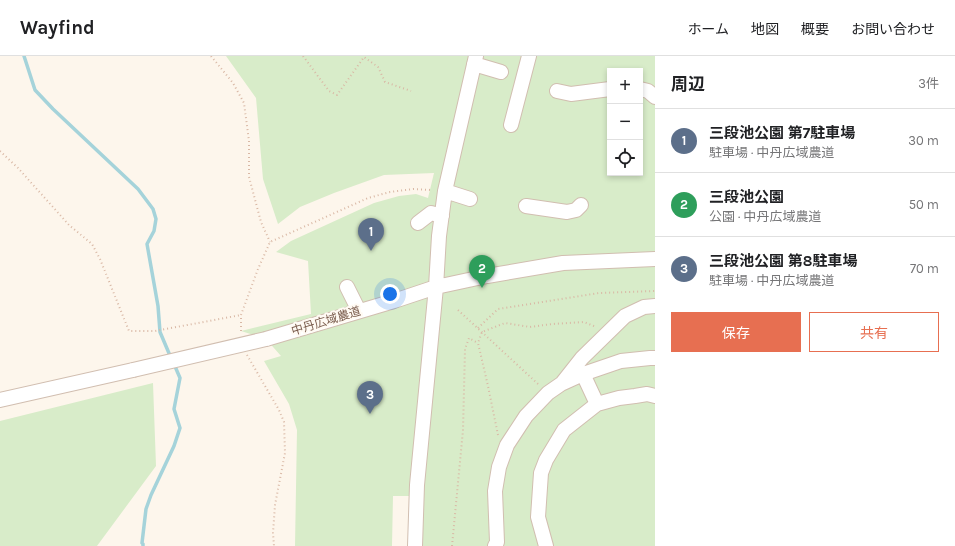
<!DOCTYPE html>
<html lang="ja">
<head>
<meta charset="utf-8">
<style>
	:root { --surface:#fff; --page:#f6f6f6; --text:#202124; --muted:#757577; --line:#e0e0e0; --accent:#e76f51 }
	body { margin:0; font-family:Karla,"Noto Sans JP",sans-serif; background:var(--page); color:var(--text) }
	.controls { position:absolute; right:12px; top:12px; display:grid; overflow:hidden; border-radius:0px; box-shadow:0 2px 6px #0003 }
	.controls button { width:36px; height:36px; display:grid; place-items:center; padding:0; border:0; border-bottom:1px solid var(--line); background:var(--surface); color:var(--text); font:20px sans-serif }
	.you { position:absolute; left:390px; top:238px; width:14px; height:14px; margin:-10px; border:3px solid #fff; border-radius:50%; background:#1a73e8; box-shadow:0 0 0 6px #1a73e833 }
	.badge { display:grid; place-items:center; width:26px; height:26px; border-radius:50%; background:var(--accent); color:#fff; font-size:13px; font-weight:700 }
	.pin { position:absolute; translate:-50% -33px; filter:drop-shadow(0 1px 2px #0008) }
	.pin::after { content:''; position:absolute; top:21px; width:14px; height:12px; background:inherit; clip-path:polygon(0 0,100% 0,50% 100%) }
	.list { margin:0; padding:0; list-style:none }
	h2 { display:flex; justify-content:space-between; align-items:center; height:52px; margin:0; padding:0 16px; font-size:17px }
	h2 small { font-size:13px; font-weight:400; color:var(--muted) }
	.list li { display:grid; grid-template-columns:26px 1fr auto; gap:12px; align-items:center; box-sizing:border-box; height:64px; padding:0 16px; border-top:1px solid var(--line) }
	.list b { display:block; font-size:15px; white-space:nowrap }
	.list p { margin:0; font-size:13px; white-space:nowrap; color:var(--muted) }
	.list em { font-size:13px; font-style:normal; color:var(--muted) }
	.actions { display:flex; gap:8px; padding:12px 16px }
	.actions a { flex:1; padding:9px 0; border:1px solid var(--accent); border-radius:0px; text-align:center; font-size:14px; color:var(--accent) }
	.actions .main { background:var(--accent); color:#fff }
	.icon { flex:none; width:22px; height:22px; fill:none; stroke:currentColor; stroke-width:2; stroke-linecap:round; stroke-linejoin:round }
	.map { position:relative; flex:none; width:655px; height:490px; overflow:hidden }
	header { display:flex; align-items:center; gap:24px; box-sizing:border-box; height:56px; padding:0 20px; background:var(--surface); border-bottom:1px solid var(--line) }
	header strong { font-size:19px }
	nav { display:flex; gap:22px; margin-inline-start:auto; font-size:14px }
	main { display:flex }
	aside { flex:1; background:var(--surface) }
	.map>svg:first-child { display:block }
	.green { fill:#d8ecc9; fill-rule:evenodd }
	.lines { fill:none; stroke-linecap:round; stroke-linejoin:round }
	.stream { stroke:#a5d3da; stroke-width:3.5 }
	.minor-casing { stroke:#d1beb0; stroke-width:16 }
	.path { stroke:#d9b8a5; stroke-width:2; stroke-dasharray:1 3; stroke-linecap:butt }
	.minor { stroke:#fff; stroke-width:14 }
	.minor-bridge-casing { stroke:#d1beb0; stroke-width:16; stroke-linecap:butt }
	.minor-bridge { stroke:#fff; stroke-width:14 }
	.labels { text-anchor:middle; stroke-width:4; stroke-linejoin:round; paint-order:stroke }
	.street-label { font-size:12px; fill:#7a5c4d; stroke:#fffaf3 }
</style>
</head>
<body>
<header>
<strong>Wayfind</strong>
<nav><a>ホーム</a><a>地図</a><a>概要</a><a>お問い合わせ</a></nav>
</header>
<main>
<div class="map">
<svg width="655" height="490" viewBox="0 0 655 490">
	<rect width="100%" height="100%" fill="#fdf6ec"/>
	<!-- green -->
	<path class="green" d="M226,0H655V490H415L417,440H393L392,490H295L297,374L289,348L264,305L281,300L266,283L241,275L311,258L308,205L276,196L291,185L374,147L399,140L416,138L428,142L434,117L384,119L334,137L300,151L278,168L263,123L256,42ZM610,15H640V117H610Z
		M153,327L156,410L97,490H0V365Z"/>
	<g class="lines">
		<!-- stream -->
		<path class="stream" d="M24,0L35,34L53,53L138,133L153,153L156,163L154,175L147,188L158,250L160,276L171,302
			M143,490V488L142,487L146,453L151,439L174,390L180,372L174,353L180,322L174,308"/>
		<defs>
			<path id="minor" d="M474,8L501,16
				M640,33L648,35L655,41
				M557,35L571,38L610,33
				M511,69L529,0
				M445,135L470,143
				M526,150L567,156L576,154L581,149
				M418,167L431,157L442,160
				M347,231L359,255
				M266,283L394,245L436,231L487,220L563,207L655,203
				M583,318L597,348
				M563,326L582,302L625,260L644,251L655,250
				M0,344L133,314
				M415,490L417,429L436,231L439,180L445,135L476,0
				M495,490L497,486L495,435L499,411L507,389L526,360L548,337L561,328L583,318L621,305L650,302H655
				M546,490L538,461L541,417L546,404L564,374L597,348L619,342L635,340L647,338L655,340"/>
		</defs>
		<!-- minor casing -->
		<use href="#minor" class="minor-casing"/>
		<!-- path -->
		<path class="path" d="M211,0L233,27L244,47L249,85V121L261,166L270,186
			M303,0L329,35L337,39L364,1L378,11L385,26L411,35
			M0,95L18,112L69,169L92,188L100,203L129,275H155L241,259
			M458,254L538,328
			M478,272L498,253L599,237L655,235
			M241,275V259L258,213L270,186L368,142L390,136L413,133L432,134
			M247,299L279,354L284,366L285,397L275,449L273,477L274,490
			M498,379L488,330L478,287L482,276L505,267L530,271L552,268L584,266L596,271
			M452,490L463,374L465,293L469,282L478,287"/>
		<!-- minor -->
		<use href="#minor" class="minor"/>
		<defs>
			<path id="minor-bridge" d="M133,314L266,283"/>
		</defs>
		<!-- minor-bridge casing -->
		<use href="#minor-bridge" class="minor-bridge-casing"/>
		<!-- minor-bridge -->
		<use href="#minor-bridge" class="minor-bridge"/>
	</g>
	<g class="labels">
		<!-- street labels -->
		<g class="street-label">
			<text transform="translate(326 265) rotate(-17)" y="4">中丹広域農道</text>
		</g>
	</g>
</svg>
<div class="controls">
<button>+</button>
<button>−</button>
<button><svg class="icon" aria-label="locate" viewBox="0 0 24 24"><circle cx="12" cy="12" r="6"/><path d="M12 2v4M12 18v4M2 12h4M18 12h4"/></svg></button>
</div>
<div class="you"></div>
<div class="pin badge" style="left:371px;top:195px;background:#5c6f8a">1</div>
<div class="pin badge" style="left:482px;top:232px;background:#2e9e5b">2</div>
<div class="pin badge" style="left:370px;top:358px;background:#5c6f8a">3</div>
</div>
<aside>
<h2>周辺<small>3件</small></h2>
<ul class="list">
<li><span class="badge" style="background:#5c6f8a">1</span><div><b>三段池公園 第7駐車場</b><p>駐車場 · 中丹広域農道</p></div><em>30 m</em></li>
<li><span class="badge" style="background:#2e9e5b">2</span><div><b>三段池公園</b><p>公園 · 中丹広域農道</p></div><em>50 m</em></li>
<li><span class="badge" style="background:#5c6f8a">3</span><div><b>三段池公園 第8駐車場</b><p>駐車場 · 中丹広域農道</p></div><em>70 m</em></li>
</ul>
<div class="actions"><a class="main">保存</a><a>共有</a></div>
</aside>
</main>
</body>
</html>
